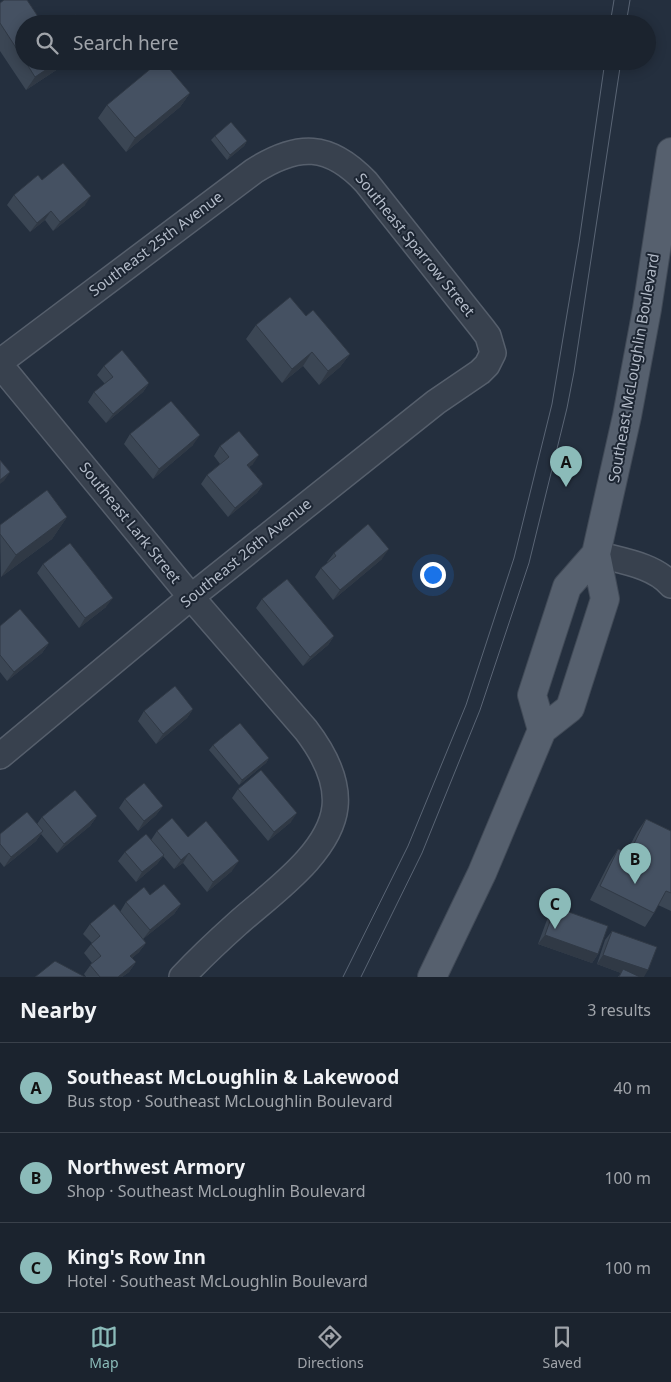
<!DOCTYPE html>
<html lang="en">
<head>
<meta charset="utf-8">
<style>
	:root { --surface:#1b232e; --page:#242b36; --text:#f1f3f6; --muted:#a0a4aa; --line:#39404a; --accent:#8bbbb9 }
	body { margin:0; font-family:"Noto Sans",sans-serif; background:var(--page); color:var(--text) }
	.you { position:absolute; left:432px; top:574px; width:18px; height:18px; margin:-12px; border:4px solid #fff; border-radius:50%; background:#1a73e8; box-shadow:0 0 0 8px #1a73e833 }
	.badge { display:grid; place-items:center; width:32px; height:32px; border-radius:50%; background:var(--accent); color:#111; font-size:16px; font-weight:700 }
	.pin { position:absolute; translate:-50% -41px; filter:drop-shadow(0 1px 2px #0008) }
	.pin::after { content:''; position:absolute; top:26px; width:18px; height:15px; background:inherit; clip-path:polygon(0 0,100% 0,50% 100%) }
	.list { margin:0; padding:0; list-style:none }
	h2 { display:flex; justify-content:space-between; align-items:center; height:65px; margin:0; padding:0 20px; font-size:21px }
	h2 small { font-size:16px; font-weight:400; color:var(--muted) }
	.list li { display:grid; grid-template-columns:32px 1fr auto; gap:15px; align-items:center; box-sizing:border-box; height:90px; padding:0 20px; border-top:1px solid var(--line) }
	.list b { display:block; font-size:19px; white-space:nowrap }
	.list p { margin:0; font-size:16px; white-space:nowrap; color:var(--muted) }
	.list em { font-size:16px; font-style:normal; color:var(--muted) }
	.icon { flex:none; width:28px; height:28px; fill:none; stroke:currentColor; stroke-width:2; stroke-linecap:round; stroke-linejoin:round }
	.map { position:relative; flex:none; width:671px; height:977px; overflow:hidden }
	.search { position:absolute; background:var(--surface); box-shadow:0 2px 12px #0003; left:15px; right:15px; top:15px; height:55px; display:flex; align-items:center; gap:12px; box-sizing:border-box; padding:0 18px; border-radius:28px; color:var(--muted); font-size:19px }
	.sheet { height:335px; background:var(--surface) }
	nav { display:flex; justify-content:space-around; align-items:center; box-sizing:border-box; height:70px; border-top:1px solid var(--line); background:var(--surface); font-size:14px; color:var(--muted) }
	nav a { display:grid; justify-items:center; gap:2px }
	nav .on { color:var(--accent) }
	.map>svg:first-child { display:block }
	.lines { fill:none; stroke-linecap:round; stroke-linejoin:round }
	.minor-casing { stroke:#565f6c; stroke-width:28 }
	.primary-casing { stroke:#414a57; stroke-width:30 }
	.minor { stroke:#38414e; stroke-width:25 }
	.primary { stroke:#56606e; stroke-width:28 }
	.tram { stroke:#5a6575; stroke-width:1 }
	.wall { fill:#3b4654 }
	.shaded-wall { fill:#303945 }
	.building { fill:#455162; stroke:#303945 }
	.labels { text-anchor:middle; stroke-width:4; stroke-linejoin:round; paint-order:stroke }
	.street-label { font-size:15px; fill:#b4bcc9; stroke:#1d2633 }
</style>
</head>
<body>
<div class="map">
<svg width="671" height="977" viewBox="0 0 671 977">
	<rect width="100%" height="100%" fill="#242f3e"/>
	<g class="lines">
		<defs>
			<path id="minor" d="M0,362L254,171C298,143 329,143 366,182L482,328L488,336L493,353L487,365L480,372L436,402L191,597L0,756
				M0,365L191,597L306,730C322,751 338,779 335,807C330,854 269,895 237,924C218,941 199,959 182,977
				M596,554C621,561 654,565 671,585"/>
			<path id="primary" d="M542,730L532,695L567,587L596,554
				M432,977L482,873L542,730L570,708L605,599L596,554L627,416L647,309L671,152"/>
		</defs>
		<!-- minor casing -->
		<use href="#minor" class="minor-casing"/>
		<!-- primary casing -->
		<use href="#primary" class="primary-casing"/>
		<!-- minor -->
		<use href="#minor" class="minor"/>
		<!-- primary -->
		<use href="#primary" class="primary"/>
		<!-- tram -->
		<path class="tram" d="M610,24L614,0
			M626,24L630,0
			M343,977L408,846L466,705L514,558L552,404L579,242L605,61
			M361,977L422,853L480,710L529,563L567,408L574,372L621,61"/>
	</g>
	<!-- wall -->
	<path class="wall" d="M0,3L24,24V61H70L26,90L0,51Z
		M190,93L180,107L126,152L98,118L107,105Z
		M215,136L247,141L244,146L227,160L211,140Z
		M42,180L85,205L53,231L45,220L30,232L7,205L14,195Z
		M306,316L350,354L340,367L319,385L303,366L282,383L246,339L256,325Z
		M104,366L149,383L143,392L106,423L88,402L94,392L105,384L97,375Z
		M130,434L193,445L153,479L124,444Z
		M220,446L253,464L249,467L263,484L257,493L228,517L201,484L207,475L220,464L214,456Z
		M67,517L52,539L1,577L0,525Z
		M334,553L382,559L333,600L315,577L321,568L328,563L327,562Z
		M43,564L106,607L79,628L37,573Z
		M262,599L334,636L328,645L303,666L256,608Z
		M0,626L49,643L42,653L7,681L0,672Z
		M193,709L187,718L156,744L138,721L144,711Z
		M213,745L269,758L266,763L239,785L209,750Z
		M238,789L291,822L268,841L232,798Z
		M125,799L163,806L156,815L138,831L119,808Z
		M97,816L90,826L57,853L41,834L36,841L4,867L0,862V834L37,824L42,817Z
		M646,819L671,831V911L658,905L654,913L645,927L590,900L609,863L618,849L626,853L637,832Z
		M157,831L188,837L232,871L207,892L183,863L174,869L163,856L157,864L136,882L118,861L125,852L151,840Z
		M150,895L181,904L174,914L143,939L146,943L139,952L132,958L136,962L129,972L122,977H86L84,974L92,963L84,953L92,943L83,934L90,924L120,912L126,902Z
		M555,907L598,954L592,963L538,944L548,917Z
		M612,931L644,977H618L621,973L597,964L605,940Z"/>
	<!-- shaded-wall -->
	<path class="shaded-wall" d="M59,61H70L26,90L35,77Z
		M190,93L180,107L126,152L135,138Z
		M247,141L244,146L227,160L230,155Z
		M91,196L85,205L53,231L60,222Z
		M51,211L45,220L30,232L37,223Z
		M312,352L303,366L282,383L292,369Z
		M350,354L340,367L319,385L328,371Z
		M149,383L143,392L106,423L113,414Z
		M200,435L193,445L153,479L159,469Z
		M259,455L253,464L241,474L247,465Z
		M10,472L4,481L0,484V480Z
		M263,484L257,493L228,517L235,508Z
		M67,517L52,539L1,577L16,555Z
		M389,549L382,559L333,600L340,590Z
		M113,598L106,607L79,628L85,618Z
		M334,636L328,645L303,666L310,657Z
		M49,643L42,653L7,681L14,672Z
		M193,709L187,718L156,744L163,734Z
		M269,758L266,763L239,785L242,780Z
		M163,806L156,815L138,831L144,821Z
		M297,813L291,822L268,841L274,832Z
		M97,816L90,826L57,853L64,844Z
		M43,831L36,841L4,867L11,857Z
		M189,853L183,863L174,869L181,860Z
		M164,855L157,864L136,882L142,872Z
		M239,861L232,871L207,892L213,882Z
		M181,904L174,914L143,939L150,930Z
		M545,935L598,954L592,963L538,944Z
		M146,943L139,952L124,965L130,956Z
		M603,955L648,970L644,977H633L623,969L621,973L597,964Z
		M136,962L129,972L122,977H118Z"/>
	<!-- building -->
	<path class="building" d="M4,0H27L43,24H24V60L0,23V3Z
		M76,15L82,24H62Z
		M25,61H59L35,77Z
		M160,61H163L190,93L135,138L107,105Z
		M231,122L247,141L230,155L215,136Z
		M63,163L91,196L60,222L51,211L37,223L14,195L38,175L42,180Z
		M290,297L306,316L313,310L350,354L328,371L312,352L292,369L256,325Z
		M122,350L149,383L113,414L94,392L113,377L104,366Z
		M171,401L200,435L159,469L130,434Z
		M239,431L259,455L247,465L263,484L235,508L207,475L229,457L220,446Z
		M0,460L10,472L0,480Z
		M47,490L67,517L16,555L0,534V525Z
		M368,524L389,549L340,590L321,568L336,556L334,553Z
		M70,543L113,598L85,618L43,564Z
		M287,579L334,636L310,657L262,599Z
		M20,609L49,643L14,672L0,655V626Z
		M175,686L193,709L163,734L144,711Z
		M240,723L269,758L242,780L213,745Z
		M261,770L297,813L274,832L238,789Z
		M144,783L163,806L144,821L125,799Z
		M75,790L97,816L64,844L42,817Z
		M27,812L43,831L11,857L0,844V834Z
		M172,818L188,837L206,821L239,861L213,882L189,853L181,860L157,831Z
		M646,819L671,831V893L666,891L654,913L600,886L618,849L629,854Z
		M146,834L164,855L142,872L125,852Z
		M164,884L181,904L150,930L126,902L144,887L150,895Z
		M114,904L146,943L130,956L136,962L118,977H100L90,965L101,956L91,944L100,936L90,924Z
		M555,907L608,926L598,954L545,935Z
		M612,931L657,947L648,970L603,955Z
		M55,961L85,977H35Z
		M623,969L640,977H619Z"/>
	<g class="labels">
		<!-- street labels -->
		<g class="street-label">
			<text transform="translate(156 244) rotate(-37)" y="5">Southeast 25th Avenue</text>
			<text transform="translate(415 245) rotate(51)" y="5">Southeast Sparrow Street</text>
			<text transform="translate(634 368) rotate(-80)" y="5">Southeast McLoughlin Boulevard</text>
			<text transform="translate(130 523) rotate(51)" y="5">Southeast Lark Street</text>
			<text transform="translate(246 553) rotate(-39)" y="5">Southeast 26th Avenue</text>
		</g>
	</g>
</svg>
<div class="you"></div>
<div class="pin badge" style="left:566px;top:487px">A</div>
<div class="pin badge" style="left:635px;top:884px">B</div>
<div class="pin badge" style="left:555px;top:929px">C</div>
<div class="search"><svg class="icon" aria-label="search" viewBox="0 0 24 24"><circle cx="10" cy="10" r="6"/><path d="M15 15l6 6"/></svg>Search here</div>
</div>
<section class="sheet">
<h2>Nearby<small>3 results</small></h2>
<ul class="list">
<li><span class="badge">A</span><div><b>Southeast McLoughlin &amp; Lakewood</b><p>Bus stop · Southeast McLoughlin Boulevard</p></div><em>40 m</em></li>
<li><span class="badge">B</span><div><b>Northwest Armory</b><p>Shop · Southeast McLoughlin Boulevard</p></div><em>100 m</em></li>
<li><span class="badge">C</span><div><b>King's Row Inn</b><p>Hotel · Southeast McLoughlin Boulevard</p></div><em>100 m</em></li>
</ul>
</section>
<nav>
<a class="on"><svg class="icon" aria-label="map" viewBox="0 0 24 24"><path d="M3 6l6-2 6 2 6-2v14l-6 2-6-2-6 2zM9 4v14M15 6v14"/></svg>Map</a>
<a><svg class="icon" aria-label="directions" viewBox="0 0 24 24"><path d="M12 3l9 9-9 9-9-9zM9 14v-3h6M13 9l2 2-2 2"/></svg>Directions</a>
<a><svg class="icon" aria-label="saved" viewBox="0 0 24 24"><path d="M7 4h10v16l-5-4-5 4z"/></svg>Saved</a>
</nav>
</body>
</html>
